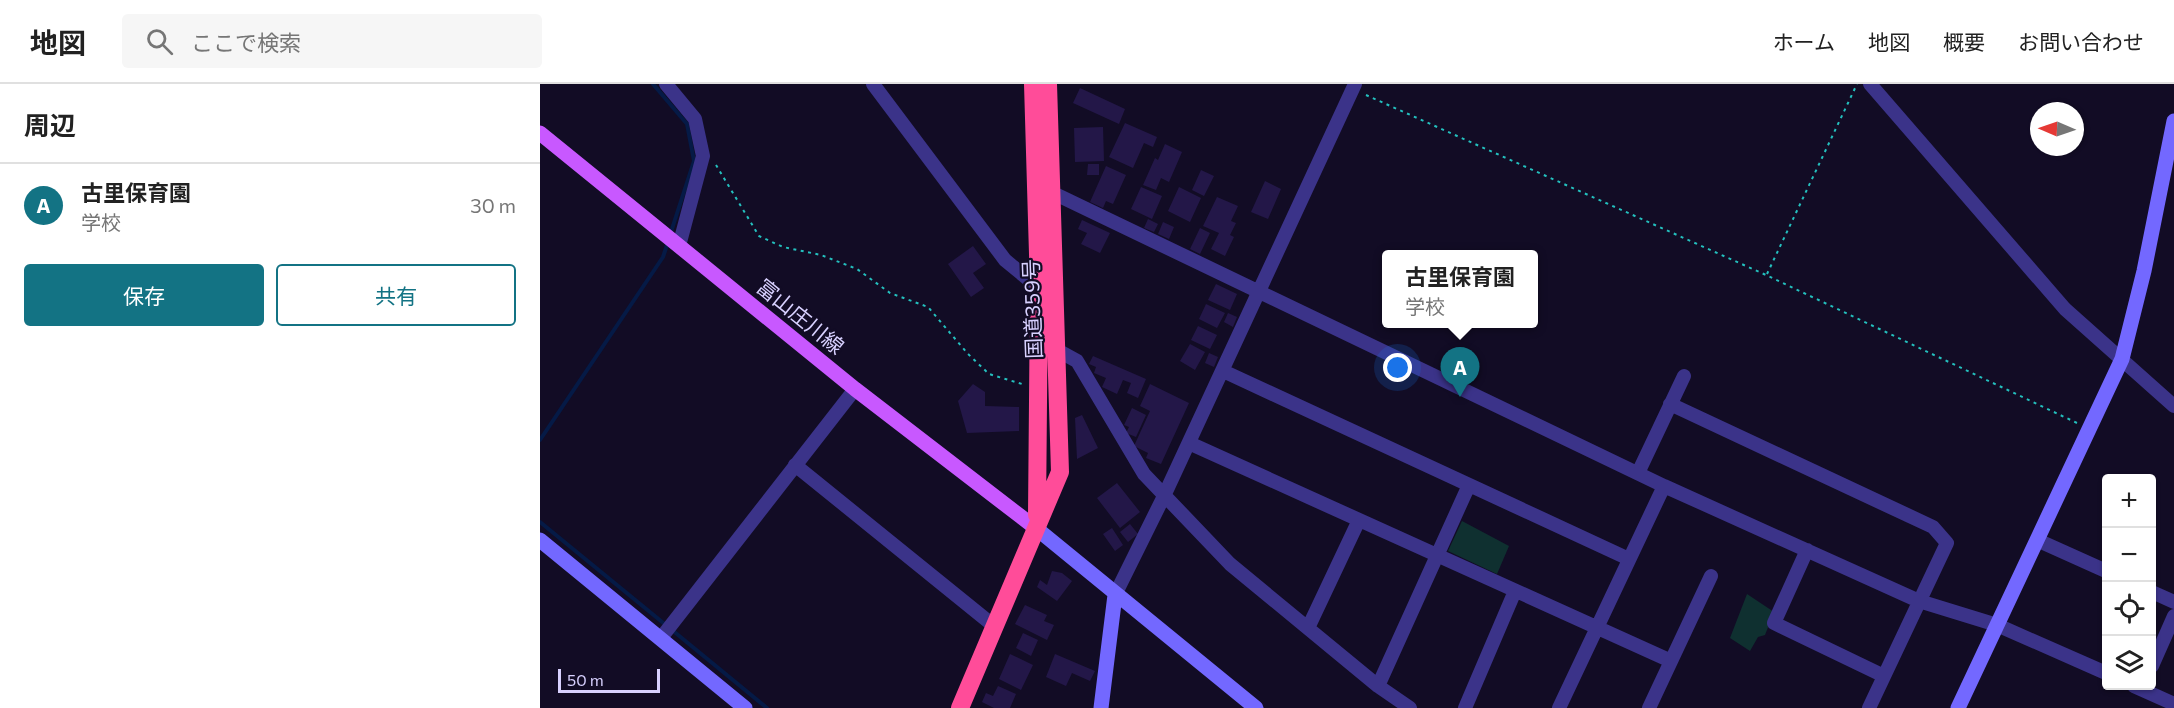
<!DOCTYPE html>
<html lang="ja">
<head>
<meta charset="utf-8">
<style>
	:root { --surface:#fff; --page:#f6f6f6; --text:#222; --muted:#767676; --line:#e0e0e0; --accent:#137384 }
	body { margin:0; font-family:Commissioner,"Noto Sans JP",sans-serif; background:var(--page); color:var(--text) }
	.controls { position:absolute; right:18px; bottom:18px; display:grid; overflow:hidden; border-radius:6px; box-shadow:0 2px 4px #0004 }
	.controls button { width:54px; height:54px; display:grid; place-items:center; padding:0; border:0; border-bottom:2px solid var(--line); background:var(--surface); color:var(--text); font:30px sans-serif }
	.compass { position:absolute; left:1490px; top:18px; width:54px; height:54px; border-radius:50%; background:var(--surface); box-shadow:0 2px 4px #0004; rotate:272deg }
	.scale { position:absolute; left:18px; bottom:15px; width:102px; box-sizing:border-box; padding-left:6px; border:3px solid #d8d1ff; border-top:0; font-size:16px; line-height:21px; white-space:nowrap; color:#d8d1ff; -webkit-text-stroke:4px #120c25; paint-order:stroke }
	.you { position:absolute; left:858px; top:284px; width:21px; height:21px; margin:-15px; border:4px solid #fff; border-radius:50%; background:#1a73e8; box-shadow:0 0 0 9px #1a73e833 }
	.badge { display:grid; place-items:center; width:39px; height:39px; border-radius:50%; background:var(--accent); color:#fff; font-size:20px; font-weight:700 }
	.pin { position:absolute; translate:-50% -50px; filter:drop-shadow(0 2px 3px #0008) }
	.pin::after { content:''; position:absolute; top:32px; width:21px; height:18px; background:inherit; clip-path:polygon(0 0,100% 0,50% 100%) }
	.popup { position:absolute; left:842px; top:166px; width:156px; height:78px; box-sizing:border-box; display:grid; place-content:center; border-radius:6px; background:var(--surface); filter:drop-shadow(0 2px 4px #0005); font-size:20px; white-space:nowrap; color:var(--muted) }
	.popup b { font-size:22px; color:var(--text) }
	.popup::after { content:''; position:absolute; left:50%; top:100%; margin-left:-12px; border:12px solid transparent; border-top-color:var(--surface) }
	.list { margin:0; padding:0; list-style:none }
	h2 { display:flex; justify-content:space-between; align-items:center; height:78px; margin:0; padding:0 24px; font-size:26px }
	h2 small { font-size:20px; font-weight:400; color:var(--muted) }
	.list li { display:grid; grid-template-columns:39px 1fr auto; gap:18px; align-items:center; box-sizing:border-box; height:84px; padding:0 24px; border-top:2px solid var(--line) }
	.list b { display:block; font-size:22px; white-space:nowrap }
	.list p { margin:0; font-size:20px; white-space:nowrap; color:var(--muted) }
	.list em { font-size:20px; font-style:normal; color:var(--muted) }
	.actions { display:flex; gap:12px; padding:18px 24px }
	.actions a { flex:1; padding:14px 0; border:2px solid var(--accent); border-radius:6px; text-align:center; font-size:21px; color:var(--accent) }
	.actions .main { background:var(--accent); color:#fff }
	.icon { flex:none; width:33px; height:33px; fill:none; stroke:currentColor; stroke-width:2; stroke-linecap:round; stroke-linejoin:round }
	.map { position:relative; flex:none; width:1634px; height:624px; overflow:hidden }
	header { display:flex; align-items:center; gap:36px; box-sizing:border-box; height:84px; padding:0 30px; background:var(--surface); border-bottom:2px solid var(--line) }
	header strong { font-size:28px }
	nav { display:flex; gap:33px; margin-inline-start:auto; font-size:21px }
	.search { width:420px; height:54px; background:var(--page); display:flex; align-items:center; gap:15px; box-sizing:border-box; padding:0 21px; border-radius:6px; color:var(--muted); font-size:22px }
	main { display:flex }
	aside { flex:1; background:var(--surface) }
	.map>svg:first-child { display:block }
	.green { fill:#0f3030 }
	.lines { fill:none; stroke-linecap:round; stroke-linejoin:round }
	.stream { stroke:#051a46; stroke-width:4 }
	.building { fill:#231748 }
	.path { stroke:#24c0be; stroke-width:2; stroke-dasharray:3 4.5; stroke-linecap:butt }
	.street { stroke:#3b3389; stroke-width:14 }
	.secondary { stroke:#7368ff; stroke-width:15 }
	.primary { stroke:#c858ff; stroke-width:15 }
	.highway { stroke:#ff4c99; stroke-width:18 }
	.labels { text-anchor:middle; stroke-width:4.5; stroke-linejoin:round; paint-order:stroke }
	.street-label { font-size:21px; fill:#d8d1ff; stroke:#120c25 }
</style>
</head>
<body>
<header>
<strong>地図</strong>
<div class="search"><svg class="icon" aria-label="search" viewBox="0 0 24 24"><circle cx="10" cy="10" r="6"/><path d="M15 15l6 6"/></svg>ここで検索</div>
<nav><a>ホーム</a><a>地図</a><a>概要</a><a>お問い合わせ</a></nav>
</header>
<main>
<aside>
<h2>周辺<small></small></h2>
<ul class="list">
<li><span class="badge">A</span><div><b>古里保育園</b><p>学校</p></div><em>30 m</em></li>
</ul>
<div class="actions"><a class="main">保存</a><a>共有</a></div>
</aside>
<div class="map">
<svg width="1634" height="624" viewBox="0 0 1634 624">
	<rect width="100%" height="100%" fill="#120c25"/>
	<!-- green -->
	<path class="green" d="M922,437L969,462L957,490L908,467Z
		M1207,510L1234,528L1225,551L1218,553L1210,567L1190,554Z"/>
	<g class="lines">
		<!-- stream -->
		<path class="stream" d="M113,0L147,40L154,77L130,151
			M0,356L123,173L128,158
			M0,438L127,542
			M132,546L227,624"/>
	</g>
	<!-- building -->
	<path class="building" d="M540,4L585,25L579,40L533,19Z
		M585,39L617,53L613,63L604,59L593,84L569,73Z
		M563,43L564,77L535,78L534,44Z
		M625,60L642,68L629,98L621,94L616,106L603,101L615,74L618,76Z
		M548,80H559V91H547Z
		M566,82L586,91L573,120L566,117L563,124L550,118Z
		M661,86L674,92L664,112L652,106Z
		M725,97L741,105L728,135L711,128Z
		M601,103L622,112L612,135L591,125Z
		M639,103L661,114L650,138L628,127Z
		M677,113L698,122L691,137L696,139L690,151L694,153L685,172L671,165L679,149L663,142Z
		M608,135L618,140L614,148L604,144Z
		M542,136L570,149L560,169L541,160L547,149L538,145Z
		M623,138L634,143L629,155L618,150Z
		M660,144L670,149L660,170L650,165Z
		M433,162L446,180L433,189L444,204L431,213L408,180Z
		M676,200L697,210L690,226L668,216Z
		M666,220L685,229L677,244L659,235Z
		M688,229L697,233L693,243L684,238Z
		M658,242L677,251L670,265L651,256Z
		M650,260L665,268L655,286L640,277Z
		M669,269L678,273L674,283L665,279Z
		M553,272L606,295L598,314L587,309L591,299L583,296L577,310L562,303L566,294L554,289L556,283L549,280Z
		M433,300L445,308V322L479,323V347L427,349L418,317Z
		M610,300L649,319L621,380L606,374L608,369L594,362L610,327L600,322Z
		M592,324L606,331L596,353L586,349L589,343L584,341Z
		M542,331L558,364L537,375L535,334Z
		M577,399L600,428L580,444L557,414Z
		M590,440L598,450L588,458L580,448Z
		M572,444L583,461L575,467L563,450Z
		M512,487L522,489L532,497L517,517L497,503L500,496L507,501Z
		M485,521L507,531L504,537L514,541L507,556L475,540Z
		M483,549L498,556L491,572L476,564Z
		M470,570L493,581L481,606L459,595Z
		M515,570L555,587L550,597L532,589L526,602L506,593Z
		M458,602L476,610L470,624H454L442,618L446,609L453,612Z"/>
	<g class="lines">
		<!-- path -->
		<path class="path" d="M826,11L1226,191L1537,339
			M176,81L219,152L243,163L281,171L317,185L350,209L388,223L428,270L449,290L482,300
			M1227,190L1317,0"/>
		<!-- street -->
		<path class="street" d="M126,0L155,35L163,72L139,162
			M333,0L465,176L499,204
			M1330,0L1525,225L1634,322
			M511,108L1124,402L1379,517L1457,541L1566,589
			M517,266L537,277L604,390L690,480L838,602L870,624
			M683,287L1089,475
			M1130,320L1393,443L1407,459L1329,624
			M649,359L1131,577
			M255,381L454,542
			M1098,389L1144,292
			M1497,456L1566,487
			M1267,466L1234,539L1344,592
			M1612,508L1634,518
			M575,511L624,412L815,0
			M768,544L819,436
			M121,554L315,305
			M1612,582L1634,532
			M838,602L929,401
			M1594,602L1634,620
			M925,624L975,507
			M1019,624L1124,402
			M1109,624L1171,492"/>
		<!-- secondary -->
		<path class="secondary" d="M497,445L716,624
			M0,456L205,624
			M561,624L575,511
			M1418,624L1582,275L1604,187L1634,37"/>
		<!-- primary -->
		<path class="primary" d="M0,49L315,305L497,445"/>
		<!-- highway -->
		<path class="highway" d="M493,0L499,204L497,431
			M420,624L520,388L508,0"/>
	</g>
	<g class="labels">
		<!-- street labels -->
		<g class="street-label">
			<text transform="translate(493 225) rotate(-92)" y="7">国道359号</text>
			<text transform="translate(260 233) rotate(39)" y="7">富山庄川線</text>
		</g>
	</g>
</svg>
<div class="controls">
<button>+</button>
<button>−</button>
<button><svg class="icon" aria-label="locate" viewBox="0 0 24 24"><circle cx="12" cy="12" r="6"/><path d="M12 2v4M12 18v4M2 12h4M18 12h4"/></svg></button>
<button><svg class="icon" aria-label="layers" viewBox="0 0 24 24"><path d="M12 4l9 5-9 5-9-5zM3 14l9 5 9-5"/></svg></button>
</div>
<svg class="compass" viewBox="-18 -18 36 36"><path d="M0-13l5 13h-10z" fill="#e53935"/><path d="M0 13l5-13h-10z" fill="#767676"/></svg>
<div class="scale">50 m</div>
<div class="you"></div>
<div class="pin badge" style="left:920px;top:313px">A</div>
<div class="popup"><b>古里保育園</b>学校</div>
</div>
</main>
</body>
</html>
